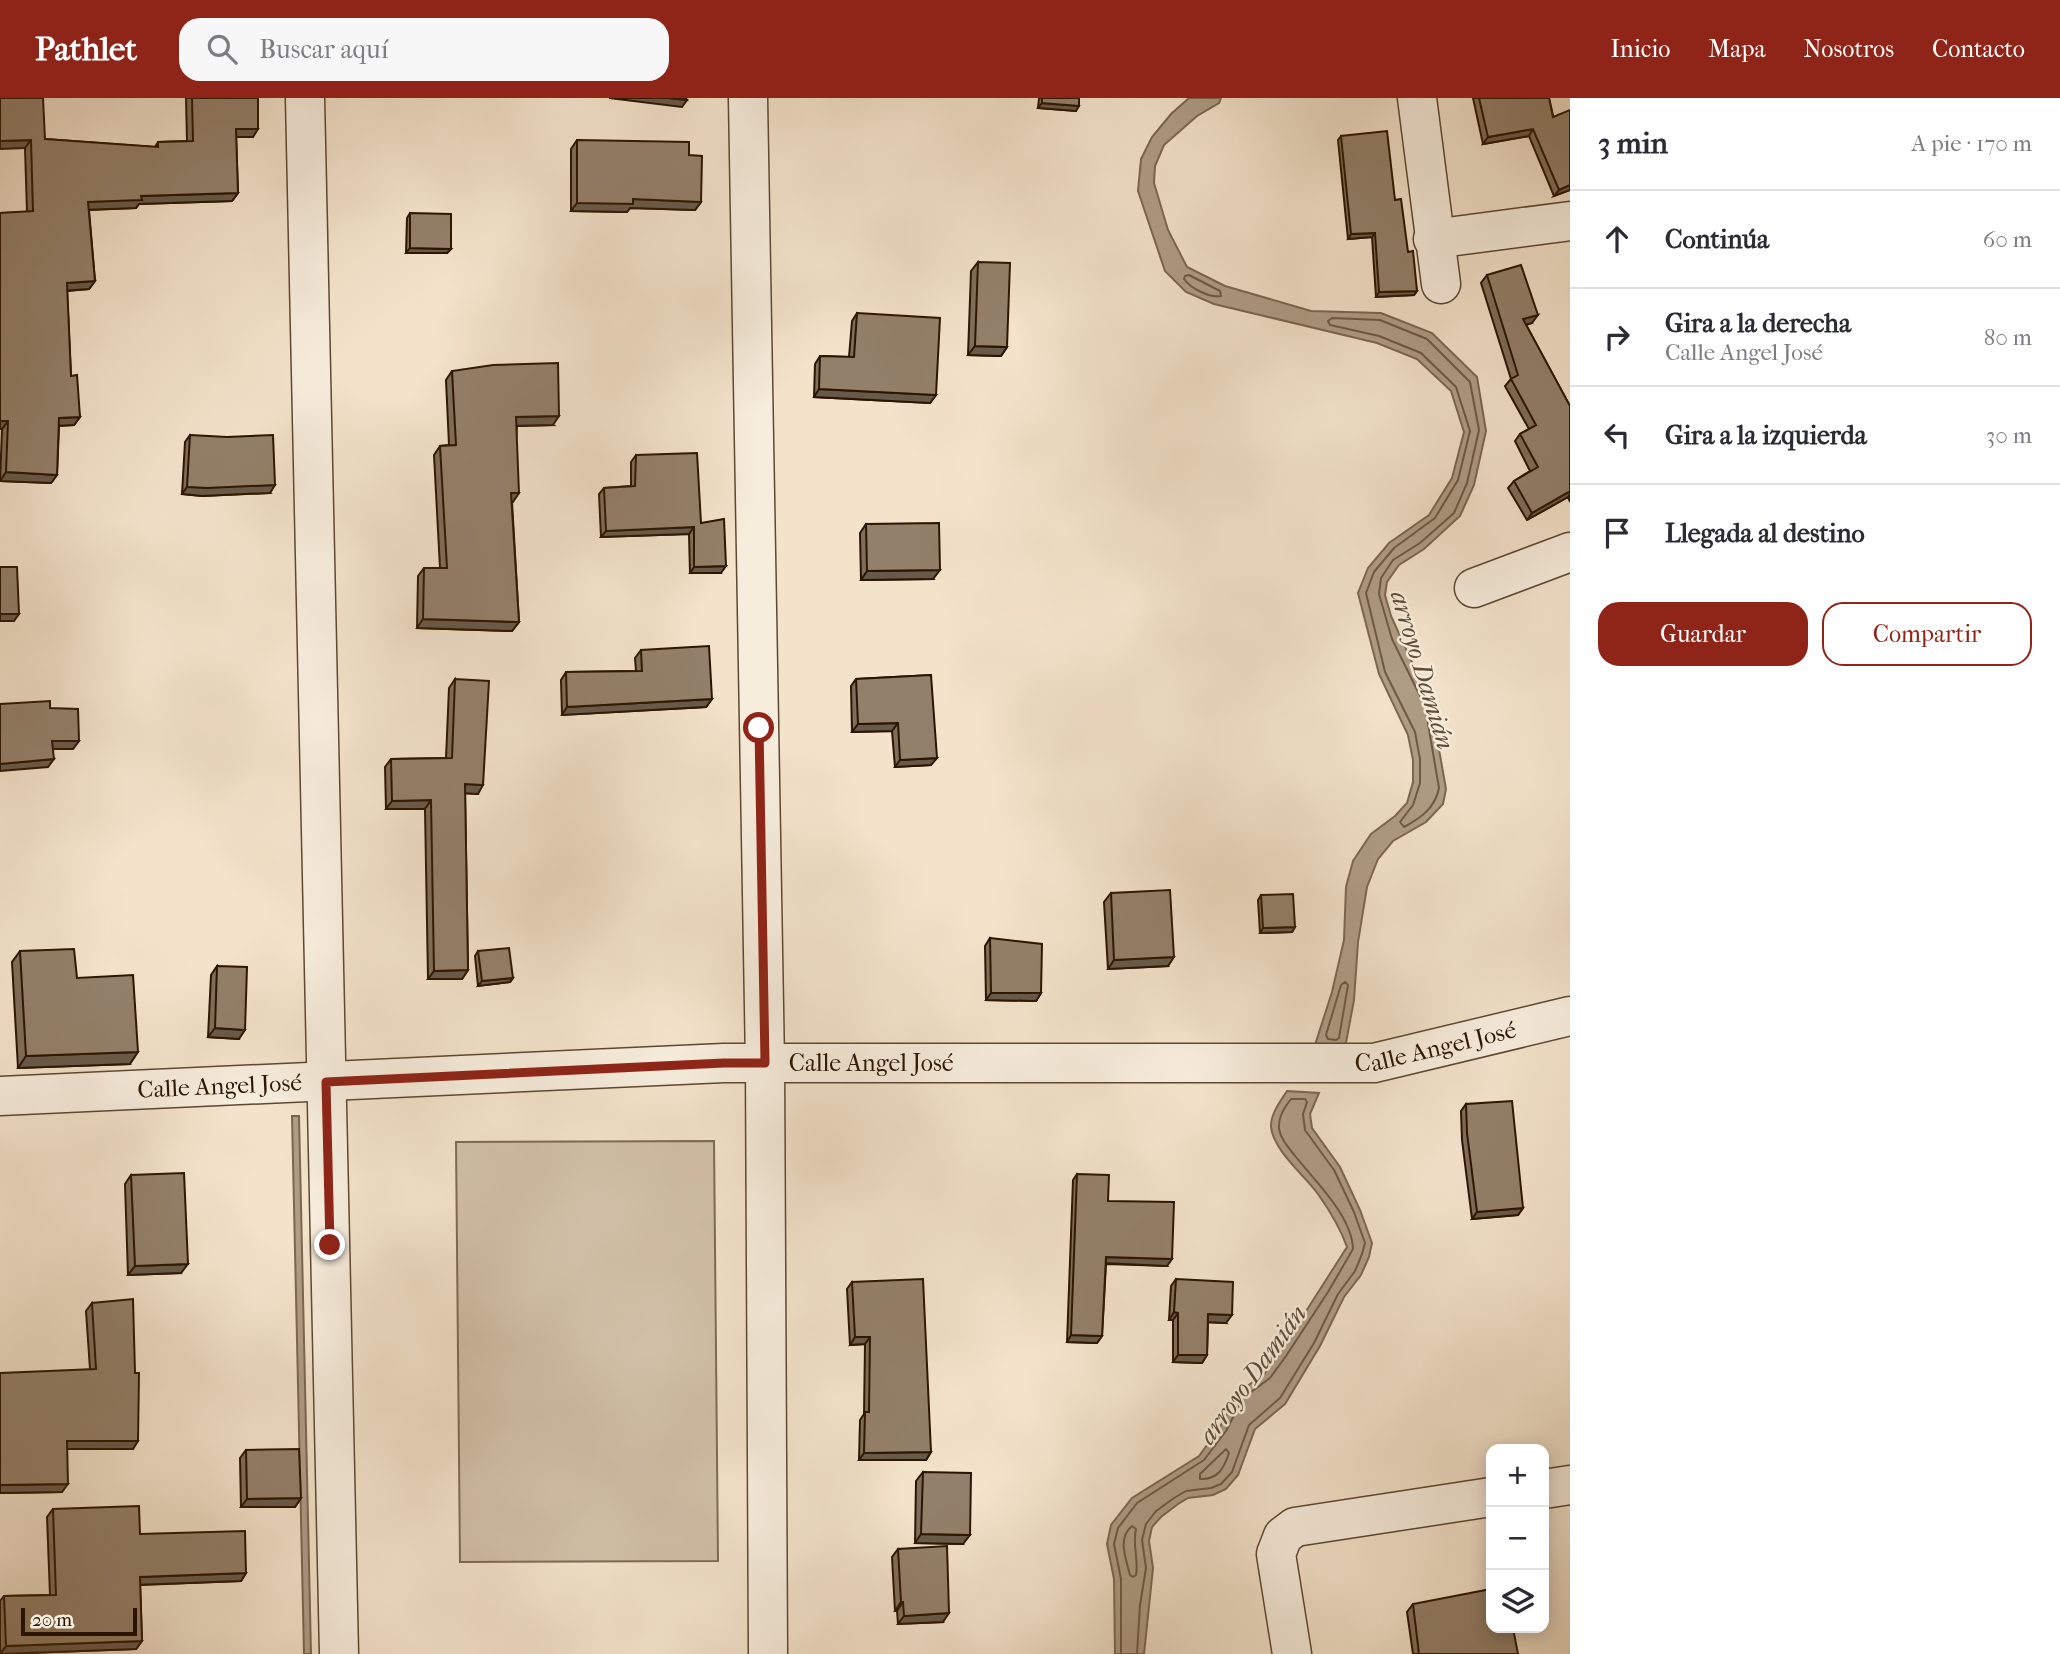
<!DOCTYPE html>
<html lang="es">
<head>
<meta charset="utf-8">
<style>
	:root { --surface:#fff; --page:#f7f7f7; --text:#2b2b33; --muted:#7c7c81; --line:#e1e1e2; --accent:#8f2418 }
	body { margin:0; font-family:"IM FELL French Canon",serif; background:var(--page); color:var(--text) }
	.controls { position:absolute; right:21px; bottom:21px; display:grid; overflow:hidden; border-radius:14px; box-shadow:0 4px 18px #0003 }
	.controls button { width:63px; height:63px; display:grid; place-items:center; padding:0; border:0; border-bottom:2px solid var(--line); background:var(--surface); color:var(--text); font:35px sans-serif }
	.scale { position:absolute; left:21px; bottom:18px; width:116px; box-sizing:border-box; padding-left:7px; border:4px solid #2c1500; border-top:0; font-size:19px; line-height:24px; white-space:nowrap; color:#2c1500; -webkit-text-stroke:5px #f7eddd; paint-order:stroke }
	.stop { position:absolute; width:21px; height:21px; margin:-16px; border:5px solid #8f2418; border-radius:50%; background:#fff }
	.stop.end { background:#8f2418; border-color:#fff; box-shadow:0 2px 7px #0008 }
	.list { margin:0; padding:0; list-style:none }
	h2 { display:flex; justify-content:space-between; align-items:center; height:91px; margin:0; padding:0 28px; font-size:30px }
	h2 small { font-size:23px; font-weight:400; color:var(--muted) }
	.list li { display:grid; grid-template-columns:46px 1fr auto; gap:21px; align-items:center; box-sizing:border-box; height:98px; padding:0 28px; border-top:2px solid var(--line) }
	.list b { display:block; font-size:26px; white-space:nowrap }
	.list p { margin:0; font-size:23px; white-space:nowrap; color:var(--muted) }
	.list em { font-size:23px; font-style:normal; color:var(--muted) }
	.actions { display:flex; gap:14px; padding:21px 28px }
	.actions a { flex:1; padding:16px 0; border:2px solid var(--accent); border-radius:21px; text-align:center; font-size:24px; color:var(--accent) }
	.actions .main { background:var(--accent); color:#fff }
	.icon { flex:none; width:38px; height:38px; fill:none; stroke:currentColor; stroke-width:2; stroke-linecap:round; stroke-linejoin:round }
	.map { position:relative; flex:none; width:1570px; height:1556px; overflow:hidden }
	header { display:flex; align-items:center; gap:42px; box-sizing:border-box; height:98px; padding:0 35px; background:var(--accent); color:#fff }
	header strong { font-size:33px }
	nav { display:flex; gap:38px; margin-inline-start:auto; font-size:24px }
	.search { width:490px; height:63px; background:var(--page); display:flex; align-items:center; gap:18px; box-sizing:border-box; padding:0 24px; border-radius:21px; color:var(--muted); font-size:26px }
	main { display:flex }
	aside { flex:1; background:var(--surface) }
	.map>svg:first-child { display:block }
	.green { fill:#d1c0a8; stroke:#7e6a54; stroke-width:2 }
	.water { fill:#af9d86; stroke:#7b6750; stroke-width:2 }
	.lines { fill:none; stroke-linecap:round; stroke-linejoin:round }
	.shore { stroke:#6e5943; stroke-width:2 }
	.minor-casing { stroke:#5e4833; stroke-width:41 }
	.minor { stroke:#f7eddd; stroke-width:38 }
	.wall { fill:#7e6e5b; stroke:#2c1500; stroke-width:2 }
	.shaded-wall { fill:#675a4a; stroke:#2c1500; stroke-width:2 }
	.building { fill:#93806a; stroke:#2c1500; stroke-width:2 }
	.route { stroke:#8f2418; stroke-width:9 }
	.labels { text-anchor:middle; stroke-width:5; stroke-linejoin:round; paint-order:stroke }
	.street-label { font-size:24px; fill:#2c1500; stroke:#f7eddd }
	.water-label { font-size:26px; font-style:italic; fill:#604b36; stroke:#f7eddd }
</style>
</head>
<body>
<header>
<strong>Pathlet</strong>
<div class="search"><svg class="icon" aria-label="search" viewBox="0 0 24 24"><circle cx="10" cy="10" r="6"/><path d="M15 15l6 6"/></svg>Buscar aquí</div>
<nav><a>Inicio</a><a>Mapa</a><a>Nosotros</a><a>Contacto</a></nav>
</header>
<main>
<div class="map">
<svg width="1570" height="1556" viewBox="0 0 1570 1556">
	<rect width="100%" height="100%" fill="#f3e3cb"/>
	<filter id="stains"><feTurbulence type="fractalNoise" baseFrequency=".00286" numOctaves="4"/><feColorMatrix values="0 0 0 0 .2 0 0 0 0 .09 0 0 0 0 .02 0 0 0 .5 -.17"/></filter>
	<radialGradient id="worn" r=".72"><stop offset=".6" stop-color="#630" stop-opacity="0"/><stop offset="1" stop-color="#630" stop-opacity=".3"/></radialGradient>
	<!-- green -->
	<path class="green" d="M714,1043L718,1463L460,1464L456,1044Z"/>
	<!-- water -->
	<path class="water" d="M1189,0H1221L1219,5L1197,18L1164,47L1155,68L1154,85L1168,132L1187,169L1225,188L1311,213L1381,215L1432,235L1477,279L1486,333L1474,387L1460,418L1424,451L1399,467L1387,484L1385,497L1391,518L1431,606L1446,691L1443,706L1426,724L1393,743L1378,761L1367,789L1358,844L1354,902L1345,950L1315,947L1332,894L1344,842L1346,789L1353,763L1371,736L1395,718L1407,705L1413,684V662L1408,637L1379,576L1358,495L1368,470L1389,445L1429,417L1452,380L1464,334L1451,293L1417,261L1377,245L1214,206L1186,194L1165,173L1138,93L1141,61L1152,39L1171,16Z
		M1287,993L1319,995L1310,1016L1312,1030L1340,1069L1360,1112L1372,1145L1369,1159L1361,1177L1344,1199L1320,1248L1285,1306L1255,1331L1238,1377L1226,1391L1213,1397L1188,1400L1178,1406L1161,1419L1152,1429L1149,1443L1153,1470L1144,1556H1115L1114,1481L1107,1446L1111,1427L1132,1400L1199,1358L1220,1329L1238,1295L1265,1275L1280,1254L1347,1149C1340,1129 1330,1113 1318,1096C1305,1078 1272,1051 1271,1028C1271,1015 1280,1004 1287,993Z
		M292,1018H299L311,1556H304Z"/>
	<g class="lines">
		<!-- shore -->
		<path class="shore" d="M1189,177L1220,193L1221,198C1210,200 1191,191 1184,181L1185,178Z
			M1332,220L1380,222L1427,241L1470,284L1479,332L1467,385L1454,415L1420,445L1393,462L1381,480L1379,496L1392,541L1425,608L1439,690C1435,710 1421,720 1404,729L1400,724L1413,707L1420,685V661L1415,634L1385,574L1366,495L1374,474L1394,450L1435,420L1458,382L1470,333L1456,289L1421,255L1379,238L1330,227L1328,223Z
			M1345,884L1348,887L1339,940L1336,942L1328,941L1326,937L1341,887Z
			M1226,1351L1229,1355C1224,1370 1218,1382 1200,1381V1376Z
			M1132,1428L1136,1431C1132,1447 1139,1462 1136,1477L1133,1479L1130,1477C1126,1461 1117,1440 1132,1428Z
			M1121,1556V1481L1114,1446L1118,1430L1137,1405L1204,1362L1226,1333L1243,1300L1270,1280L1286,1258L1328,1194L1353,1151C1352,1118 1315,1083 1296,1059C1289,1050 1281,1042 1279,1031C1278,1019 1284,1010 1291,1001H1305L1307,1004L1303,1016L1305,1032L1334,1072L1354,1114L1365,1145L1362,1156L1355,1173L1338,1196L1314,1245L1280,1300L1249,1327L1232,1374L1221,1386L1211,1390L1186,1393L1174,1400L1156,1413L1146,1426L1142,1442L1146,1470L1140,1507L1137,1556"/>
		<defs>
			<g id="minor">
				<path d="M305,0L339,1556"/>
				<path d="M748,0L765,966L768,1556"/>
				<path d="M1417,0L1441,186"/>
				<path d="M1433,141L1570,123"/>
				<path d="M1474,490L1570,454"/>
				<path id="s1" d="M0,998L724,965H1374L1570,918"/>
				<path d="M1544,1391L1570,1387"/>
				<path d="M1292,1556L1276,1456L1283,1438L1295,1429L1491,1399"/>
			</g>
		</defs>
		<!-- minor casing -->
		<use href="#minor" class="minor-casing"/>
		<!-- minor -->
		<use href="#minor" class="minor"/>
	</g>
	<!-- wall -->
	<path class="wall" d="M0,0L45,41L155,49L158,44L187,43L186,0H258L253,39H236L238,95L232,103L139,106L136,110L89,112L95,183L89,191L67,193L71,278L80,319L74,327L59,328L57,377L51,385L0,383L2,331H0V115L27,114L25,50Z
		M1039,0H1079L1076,13L1038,10Z
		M1473,0H1549L1570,92L1554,98L1529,38L1483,46Z
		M1341,38L1395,102L1417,193L1414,197L1376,199L1372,139L1348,141L1338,42Z
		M577,42L689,57L701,104L695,112L630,110L627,114L571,113V51Z
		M410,115L451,151L447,155H406L407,120Z
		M978,164L1007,249L1001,258L968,257L971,173Z
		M1487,177L1532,225L1526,227L1570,308V404L1568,399L1527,422L1508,390L1514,383L1530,373L1515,343L1520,336L1529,331L1505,288L1511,281L1481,185Z
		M857,215L936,297L930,305L814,299L815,266L820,258L849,259L852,223Z
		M452,273L553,327L517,328L512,404L519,524L512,533L417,530L418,478L424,470H440L434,357L440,348L449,347L446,282Z
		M190,337L270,395L202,398L182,396L185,344Z
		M636,357L701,425L721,475H690L689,436L601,439L599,396L604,390L631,388V364Z
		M866,426L933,481L861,482L860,435Z
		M641,552L712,601L706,609L562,617L561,582L566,574L636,573L635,560Z
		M931,577V667L895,669L892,633L852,634L851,588L856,581Z
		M455,581L478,696L465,695L468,872L462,881H428L425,711H386L385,669L391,661L446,660L449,590Z
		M1111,795L1168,868L1108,871L1104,804Z
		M1261,797L1295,829L1292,834L1260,835L1258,802Z
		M990,840L1041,895L1036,903L986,902L985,848Z
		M20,853L77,880L130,966L18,970L12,864Z
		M478,853L513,880L510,884L478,888L475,858Z
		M217,868L239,941L208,939L211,877Z
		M1466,1006L1523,1110L1518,1117L1472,1121L1462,1042L1461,1013Z
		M1077,1076L1108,1103L1167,1168L1106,1166L1102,1238L1097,1245L1067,1244L1073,1082Z
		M131,1077L181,1175L128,1177L125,1086Z
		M1176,1181L1226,1225L1208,1224L1207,1257L1202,1265L1173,1264V1222H1169L1171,1188Z
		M852,1184L931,1354L926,1362H859L860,1322L864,1316L865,1246L850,1247L847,1191Z
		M92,1205L133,1351H67L62,1394L0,1395L90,1271L86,1213Z
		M246,1352L301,1400L295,1409H241L240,1360Z
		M923,1374L963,1446L915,1445L916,1383Z
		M53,1411L140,1436L246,1475L241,1483L140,1487L142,1543L136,1551L0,1556V1503L4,1498L50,1497L47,1419Z
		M898,1451L943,1524L898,1526L897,1513H895L892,1459Z
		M1413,1506L1518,1556H1413L1407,1514Z"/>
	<!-- shaded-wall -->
	<path class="shaded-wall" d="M609,0H668L687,2L682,9Z
		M1042,5L1079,8L1076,13L1038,10Z
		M236,31H258L253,39H230Z
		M1533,31L1529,38L1483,46L1488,39Z
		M31,42L25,50L0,51V43Z
		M1570,87V92L1554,98L1559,92Z
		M238,95L232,103L139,106L136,110L83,112L88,104L141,98Z
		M633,101L701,104L695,112L630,110L627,114L571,113L577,105Z
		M1375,135L1372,139L1348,141L1351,136Z
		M410,150L451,151L447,155H406Z
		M95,183L89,191L61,193L67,185Z
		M1417,193L1414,197L1376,199L1379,194Z
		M1538,217L1532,225L1518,229L1523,221Z
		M975,248L1007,249L1001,258L968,257Z
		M819,291L936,297L930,305L814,299Z
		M559,318L553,327L510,328L516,319Z
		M80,319L74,327L54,328L59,320Z
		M0,323H8L2,331H0Z
		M6,374L57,377L51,385L0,383Z
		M275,387L270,395L202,398L182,396L187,389Z
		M1570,393V396L1568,399L1527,422L1532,415Z
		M511,395H519L513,404H505Z
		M694,429L689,436L601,439L606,433Z
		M726,468L721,475H690L694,469Z
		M940,472L933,481L861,482L867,473Z
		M0,516H19L14,523H0Z
		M423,521L519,524L512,533L417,530Z
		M712,601L706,609L562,617L567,609Z
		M898,625L892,633L852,634L858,626Z
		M52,643H79L73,651H47Z
		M937,660L931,667L895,669L900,662Z
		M54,661L48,669L0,673V666Z
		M465,686L483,687L478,696L459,695Z
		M431,702L425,711H386L392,703Z
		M1295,829L1292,834L1260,835L1263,830Z
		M1174,859L1168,868L1108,871L1114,862Z
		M468,872L462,881H428L434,873Z
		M513,880L510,884L478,888L482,883Z
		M991,895H1041L1036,903L986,902Z
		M215,930L245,932L239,941L208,939Z
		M138,954L130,966L18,970L26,958Z
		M1523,1110L1518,1117L1472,1121L1477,1114Z
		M1106,1159L1172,1161L1167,1168L1101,1165Z
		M188,1166L181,1175L128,1177L135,1168Z
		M1174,1214L1178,1215L1173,1222H1169Z
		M1208,1216L1232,1217L1226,1225L1202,1224Z
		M1071,1237L1102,1238L1097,1245L1067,1244Z
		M855,1239H870L865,1246L850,1247Z
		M1178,1257H1207L1202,1265L1173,1264Z
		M67,1343H138L133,1351H62Z
		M931,1354L926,1362H859L864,1355Z
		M68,1386L62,1394L0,1395V1387Z
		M301,1400L295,1409H241L247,1401Z
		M921,1436L970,1437L963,1446L915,1445Z
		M246,1475L241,1483L134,1487L140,1479Z
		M901,1504H903L897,1513H895Z
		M949,1515L943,1524L898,1526L904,1518Z
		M142,1543L136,1551L0,1556L6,1548Z"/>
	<!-- building -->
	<path class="building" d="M0,0H43L45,41L158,49V44L193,43L192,0H258V31H236L238,95L141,98L142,102L88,104L95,183L67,185L71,278L77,277L80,319L59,320L57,377L6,374L8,323H0V115L33,113L31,42L0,43Z
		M668,0H686L687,2Z
		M1042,0H1079V8L1042,5Z
		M1479,0H1549L1553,19L1570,12V87L1559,92L1533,31L1488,39Z
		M1387,33L1395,102L1401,101L1408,154L1413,153L1417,193L1379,194L1375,135L1351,136L1341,38Z
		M577,42L689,44V57L702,58L701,104L633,101V106L577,105Z
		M410,115L451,116V151L410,150Z
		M978,164L1010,165L1007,249L975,248Z
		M1521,167L1538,217L1523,221L1570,308V393L1532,415L1514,383L1538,369L1520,336L1536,327L1511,281L1518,277L1487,177Z
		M857,215L940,220L936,297L819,291L820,258L854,259Z
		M558,265L559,318L516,319L519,395H511L519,524L423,521L424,470H447L440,348L456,347L452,273L493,267Z
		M190,337L227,339L273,337L275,387L207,390L187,389Z
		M697,355L701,425L724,421L726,468L694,469V429L606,433L604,390L635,388L636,357Z
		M939,425L940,472L867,473L866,426Z
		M0,469H17L19,516H0Z
		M709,548L712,601L567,609L566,574L642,573L641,552Z
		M931,577L937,660L900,662L898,625L858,626L856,581Z
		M455,581L489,583L483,687L465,686L468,872L434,873L431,702L392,703L391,661L452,660Z
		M50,603V610L78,611L79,643H52L54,661L0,666V606Z
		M1170,792L1174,859L1114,862L1111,795Z
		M1293,796L1295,829L1263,830L1261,797Z
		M990,840L1042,846L1041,895H991Z
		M509,850L513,880L482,883L478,853Z
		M74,851L77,880L133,877L138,954L26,958L20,853Z
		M217,868L247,869L245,932L215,930Z
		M1512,1003L1523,1110L1477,1114L1467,1035L1466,1006Z
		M184,1075L188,1166L135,1168L131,1077Z
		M1077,1076L1109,1077L1108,1103L1174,1104L1172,1161L1106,1159L1102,1238L1071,1237Z
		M923,1181L931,1354L864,1355L865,1314H869L870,1239H855L852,1184Z
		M1176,1181L1233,1184L1232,1217L1208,1216L1207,1257H1178V1215L1174,1214Z
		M133,1201L135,1275H139L138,1343H67L68,1386L0,1387V1275L96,1271L92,1205Z
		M299,1351L301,1400L247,1401L246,1352Z
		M923,1374L971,1375L970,1437L921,1436Z
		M139,1408L140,1436L245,1433L246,1475L140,1479L142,1543L6,1548L4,1498L56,1497L53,1411Z
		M947,1448L949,1515L904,1518L903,1504H901L898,1451Z
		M1491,1491V1530H1513L1518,1556H1419L1413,1506Z"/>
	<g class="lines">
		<!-- route -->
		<path class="route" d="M330,1147L326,984L724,965H765L759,630"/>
	</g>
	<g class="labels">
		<!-- street labels -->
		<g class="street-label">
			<text dy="8" stroke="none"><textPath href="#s1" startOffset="1438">Calle Angel José</textPath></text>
			<text dy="8" stroke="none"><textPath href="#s1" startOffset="872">Calle Angel José</textPath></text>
			<text dy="8" stroke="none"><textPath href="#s1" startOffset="220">Calle Angel José</textPath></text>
		</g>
		<!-- water labels -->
		<g class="water-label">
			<text transform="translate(1423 572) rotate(73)" y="9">arroyo Damián</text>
			<text transform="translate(1252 1276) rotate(-54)" y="9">arroyo Damián</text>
		</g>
	</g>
	<rect width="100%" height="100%" filter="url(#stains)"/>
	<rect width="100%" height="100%" fill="url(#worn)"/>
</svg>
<div class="controls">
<button>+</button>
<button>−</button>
<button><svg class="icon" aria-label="layers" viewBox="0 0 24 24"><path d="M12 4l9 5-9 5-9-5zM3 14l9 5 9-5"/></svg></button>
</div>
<div class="scale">20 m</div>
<div class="stop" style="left:759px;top:630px"></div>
<div class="stop end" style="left:330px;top:1147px"></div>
</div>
<aside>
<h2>3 min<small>A pie · 170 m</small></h2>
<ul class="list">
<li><svg class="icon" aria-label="ahead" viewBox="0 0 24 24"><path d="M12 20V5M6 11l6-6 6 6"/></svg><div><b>Continúa</b></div><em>60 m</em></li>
<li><svg class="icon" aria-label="right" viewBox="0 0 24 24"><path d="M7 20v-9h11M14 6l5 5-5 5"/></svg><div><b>Gira a la derecha</b><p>Calle Angel José</p></div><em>80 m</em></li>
<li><svg class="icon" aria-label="left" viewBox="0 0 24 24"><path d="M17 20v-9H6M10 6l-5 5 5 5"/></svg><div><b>Gira a la izquierda</b></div><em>30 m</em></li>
<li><svg class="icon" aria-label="arrive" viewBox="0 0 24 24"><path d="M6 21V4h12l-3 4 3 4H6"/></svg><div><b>Llegada al destino</b></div></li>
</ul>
<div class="actions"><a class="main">Guardar</a><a>Compartir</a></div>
</aside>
</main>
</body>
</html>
